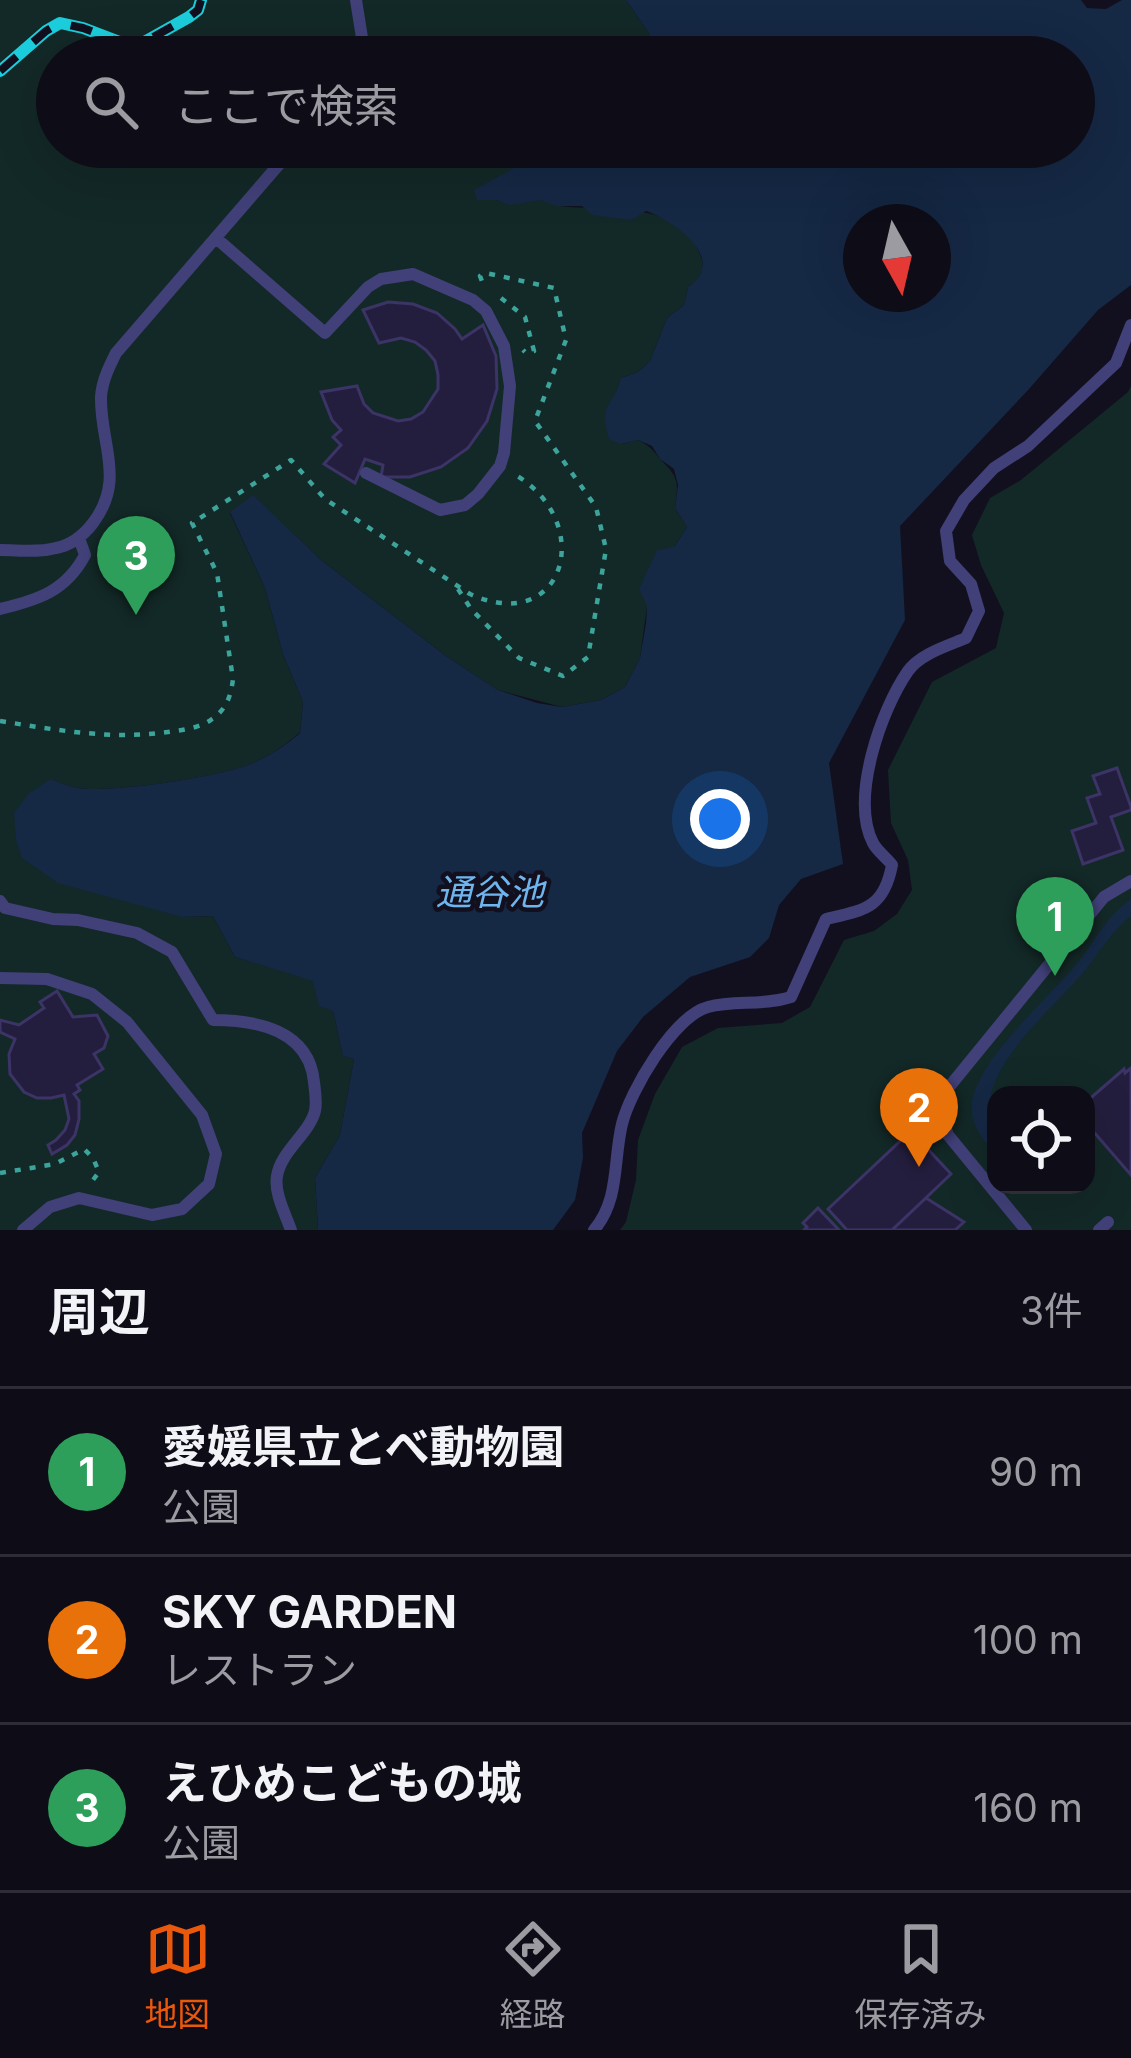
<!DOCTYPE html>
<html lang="ja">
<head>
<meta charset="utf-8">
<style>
	:root { --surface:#0e0c17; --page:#1c1a24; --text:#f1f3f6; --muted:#9b9ba1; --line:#2e2c36; --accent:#ea580c }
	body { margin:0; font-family:Inter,"Noto Sans JP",sans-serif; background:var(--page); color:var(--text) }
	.controls { position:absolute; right:36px; bottom:36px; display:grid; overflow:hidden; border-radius:24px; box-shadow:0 12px 48px #0002 }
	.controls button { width:108px; height:108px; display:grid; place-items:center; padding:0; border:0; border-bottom:3px solid var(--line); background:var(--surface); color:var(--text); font:60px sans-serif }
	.compass { position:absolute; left:843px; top:204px; width:108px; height:108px; border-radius:50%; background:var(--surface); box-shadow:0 12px 48px #0002; rotate:172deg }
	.you { position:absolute; left:720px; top:819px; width:42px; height:42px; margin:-30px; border:9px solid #fff; border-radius:50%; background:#1a73e8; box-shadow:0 0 0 18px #1a73e833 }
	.badge { display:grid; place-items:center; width:78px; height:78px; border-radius:50%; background:var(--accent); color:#fff; font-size:39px; font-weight:700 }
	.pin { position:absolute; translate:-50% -99px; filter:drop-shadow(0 3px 6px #0008) }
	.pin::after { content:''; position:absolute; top:63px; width:42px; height:36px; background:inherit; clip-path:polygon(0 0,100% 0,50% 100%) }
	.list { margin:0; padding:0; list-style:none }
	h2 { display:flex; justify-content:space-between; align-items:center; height:156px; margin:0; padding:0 48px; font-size:51px }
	h2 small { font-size:39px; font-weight:400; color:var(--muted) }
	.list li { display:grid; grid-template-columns:78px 1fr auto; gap:36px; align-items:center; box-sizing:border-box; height:168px; padding:0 48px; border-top:3px solid var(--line) }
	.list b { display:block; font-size:45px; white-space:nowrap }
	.list p { margin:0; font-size:39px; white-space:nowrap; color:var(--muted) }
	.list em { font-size:39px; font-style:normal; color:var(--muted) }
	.icon { flex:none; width:66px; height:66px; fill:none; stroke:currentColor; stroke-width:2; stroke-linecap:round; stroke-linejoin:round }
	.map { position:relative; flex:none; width:1131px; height:1230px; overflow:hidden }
	.search { position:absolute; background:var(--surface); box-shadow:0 12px 48px #0002; left:36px; right:36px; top:36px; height:132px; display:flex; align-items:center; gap:30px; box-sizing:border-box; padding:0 42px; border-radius:66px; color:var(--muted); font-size:45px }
	.sheet { height:660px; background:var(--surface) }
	nav { display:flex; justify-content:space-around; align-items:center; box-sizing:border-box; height:168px; border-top:3px solid var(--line); background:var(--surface); font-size:33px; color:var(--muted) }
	nav a { display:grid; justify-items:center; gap:6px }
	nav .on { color:var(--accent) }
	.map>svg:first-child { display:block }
	.green { fill:#132927; fill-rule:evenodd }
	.water { fill:#152844; fill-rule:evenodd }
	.building { fill:#241e3e; stroke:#3c3367; stroke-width:3 }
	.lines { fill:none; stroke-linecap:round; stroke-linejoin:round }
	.path { stroke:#3da49c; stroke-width:4.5; stroke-dasharray:6 9; stroke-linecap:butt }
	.service { stroke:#414079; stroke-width:12 }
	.rail-casing { stroke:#1ccedd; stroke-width:12 }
	.rail { stroke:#12101f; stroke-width:8; stroke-dasharray:22; stroke-linecap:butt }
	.labels { text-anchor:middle; stroke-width:9; stroke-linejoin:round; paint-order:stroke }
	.water-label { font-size:36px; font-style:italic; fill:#6eb5ed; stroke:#12101f }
</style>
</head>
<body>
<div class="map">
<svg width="1131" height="1230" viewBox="0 0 1131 1230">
	<rect width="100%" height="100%" fill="#12101f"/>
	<!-- green -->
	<path class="green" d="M0,0H626L649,33L651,57H57V147H589L544,167L496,200C515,206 526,197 542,200C548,202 554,205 560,206C608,212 679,198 701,257C706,273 701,279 688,287L684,305L667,318L650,361L638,372L621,378V444L638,440C651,446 653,451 662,461C680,479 678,483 675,508L687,527L674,547L647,606L640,658L625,687L601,700L562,707L498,690L446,656L321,560L253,496L230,513L265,588L283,654L303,702L300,732C286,745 271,755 253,763C222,777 112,793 78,788C69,787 59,782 51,779L182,917L213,916L235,957L313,980L333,1011L343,1056L354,1059L340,1135L315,1178L318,1230H0Z
		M1131,386V1230H620L626,1222L636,1180L638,1140L655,1094L682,1047L718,1028L782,1023L810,1007L844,940L874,931L897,914L912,890L908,860L891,823L888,770L932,682L996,648L1004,613L981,565L972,535L990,498L1021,480L1128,392ZM996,1095H1086V1185H996Z"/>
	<!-- water -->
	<path class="water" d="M626,0H1081L1087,8L1106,9L1122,0H1131V285L1098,310L1029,389L900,526L905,620L829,763L843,864L801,879L779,905L769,938L750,957L690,977L643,1017L617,1051L582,1133L583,1158L575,1200L553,1230H318L315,1178L340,1135L354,1059L343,1056L333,1011L319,1006L313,981L235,957L213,916L182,917L58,883L22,858L16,840L14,813L28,794L51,779C60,782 69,787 78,788C112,793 221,777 253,763C271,755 286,745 300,733L303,702L283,654L265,588L230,512L253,495L321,560L446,656L498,690L537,703L562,707L601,700L625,687L640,658L646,623L647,606L639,589L657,550L674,547L687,527L675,508L678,485L674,469L660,459L652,446L638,440L621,444L609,439C598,401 613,409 621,378L638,372L650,361L667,318L684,305L688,287C729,260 674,221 646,211L631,220L592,215L582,206H556L540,200L510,205L496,200H477L474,190L525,162L545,167L589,147H1074V57H651L649,33ZM861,222H933V294H861Z
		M1131,899V916C1112,931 1098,954 1083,973C1054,1007 997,1054 990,1100C987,1116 996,1136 996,1154C983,1140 971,1126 972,1105C975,1059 1055,993 1083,956C1098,935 1109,914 1131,899Z"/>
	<!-- building -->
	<path class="building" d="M388,302L413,304L437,313L455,329L462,339L483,325L496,356L497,389L487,421L468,448L441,467L410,477H381L383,465L365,459L355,483L324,464L341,445L333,437L341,430L332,420L321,392L357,386L364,404L373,413L398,421L411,419L423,412L438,389V375L435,361L426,350L415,342L401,338L379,343L363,310Z
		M1117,768L1131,807V810L1111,817L1123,850L1083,864L1072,831L1096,823L1087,798L1100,794L1093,776Z
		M57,991L73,1017L97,1015L108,1036L104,1048L94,1054L103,1069L77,1085L80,1090L74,1094L79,1101V1119L75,1135L67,1145L52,1154L48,1145L56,1140L65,1130L69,1119L64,1095L51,1098H37L24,1092L10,1074L9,1054L15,1039L0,1032V1020L19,1025L44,1008L40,1002Z
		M1131,1068V1175L1086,1123V1102L1124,1069L1125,1073Z
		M911,1131L951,1174L892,1230H847L828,1209Z
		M926,1198L964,1222L955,1230H892Z
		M818,1208L839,1230H804L807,1227L803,1223Z"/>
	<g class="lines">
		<!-- path -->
		<path class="path" d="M501,298L525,317L534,351L525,352L523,350
			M458,589L471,609L519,658L563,676L588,657L606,549L596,507L535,421L566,340L554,288L486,273L480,276L483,284
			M0,721C56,730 111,740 168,732C182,730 201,728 212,719C227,709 231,695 233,679L217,573L192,523L291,460L325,499L470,594C565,637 597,522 514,474
			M0,1173L55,1164L84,1149L93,1158L99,1172L90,1184"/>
		<!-- service -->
		<path class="service" d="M356,0L363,44L360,57
			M216,238L325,333L368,287L381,279L413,274L473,300L486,311L504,346L510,386L504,453L500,466L478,494L465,505L440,510L366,473
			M0,550C19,550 38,553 56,548C72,545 83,536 93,523C126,479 100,444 101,397C102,381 109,367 116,353L294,147
			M0,609C38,600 66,591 85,555L79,538
			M0,901L5,908L53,919L78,920L137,933L172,952L213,1020C256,1020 309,1030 314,1082C315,1091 317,1102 315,1111C309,1134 281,1151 277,1176C274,1193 285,1213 291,1230
			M0,978L47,979L92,994L127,1022L202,1115L216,1154L209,1184L182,1209L152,1215L79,1198L50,1207L23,1230
			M594,1230C620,1199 613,1161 622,1124C630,1091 674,1016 708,1007C735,1000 763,1006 791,997L826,919C865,910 884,908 892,865C887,858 877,851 873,843C850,798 881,710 908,671C920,654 947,646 966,638L979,611L971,584L950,561L946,531L964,500L994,468L1028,446L1116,363L1131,325
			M1026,1230L948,1135L936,1103L1104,897L1131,881
			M1099,1230L1108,1222"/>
		<defs>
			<path id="rail" d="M0,71L46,31L60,23L83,28L125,44L139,45L189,17L198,10L201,0"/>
		</defs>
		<!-- rail casing -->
		<use href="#rail" class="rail-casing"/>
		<!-- rail -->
		<use href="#rail" class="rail"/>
	</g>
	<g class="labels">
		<!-- water labels -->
		<g class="water-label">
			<text x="490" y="905">通谷池</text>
		</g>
	</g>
</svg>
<div class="controls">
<button><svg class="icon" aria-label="locate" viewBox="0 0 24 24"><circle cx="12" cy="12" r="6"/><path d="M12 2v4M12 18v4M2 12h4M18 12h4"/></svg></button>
</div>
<svg class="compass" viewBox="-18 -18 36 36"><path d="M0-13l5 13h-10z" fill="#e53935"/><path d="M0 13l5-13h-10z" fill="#9b9ba1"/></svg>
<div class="you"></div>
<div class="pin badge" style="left:1055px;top:976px;background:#2e9e5b">1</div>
<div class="pin badge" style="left:919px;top:1167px;background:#e8710a">2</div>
<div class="pin badge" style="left:136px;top:615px;background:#2e9e5b">3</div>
<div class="search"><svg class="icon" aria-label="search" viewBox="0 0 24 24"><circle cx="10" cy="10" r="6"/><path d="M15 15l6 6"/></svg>ここで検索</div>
</div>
<section class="sheet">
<h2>周辺<small>3件</small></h2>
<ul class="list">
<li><span class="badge" style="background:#2e9e5b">1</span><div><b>愛媛県立とべ動物園</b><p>公園</p></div><em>90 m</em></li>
<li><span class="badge" style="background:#e8710a">2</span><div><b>SKY GARDEN</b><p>レストラン</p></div><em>100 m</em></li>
<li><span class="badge" style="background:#2e9e5b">3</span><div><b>えひめこどもの城</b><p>公園</p></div><em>160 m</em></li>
</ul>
</section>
<nav>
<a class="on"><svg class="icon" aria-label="map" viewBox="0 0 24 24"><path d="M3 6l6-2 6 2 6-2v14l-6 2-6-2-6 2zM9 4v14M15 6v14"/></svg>地図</a>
<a><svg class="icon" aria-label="directions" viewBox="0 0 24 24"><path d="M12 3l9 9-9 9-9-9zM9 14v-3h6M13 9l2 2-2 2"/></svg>経路</a>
<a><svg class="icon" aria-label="saved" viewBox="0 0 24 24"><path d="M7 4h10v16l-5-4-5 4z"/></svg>保存済み</a>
</nav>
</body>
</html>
